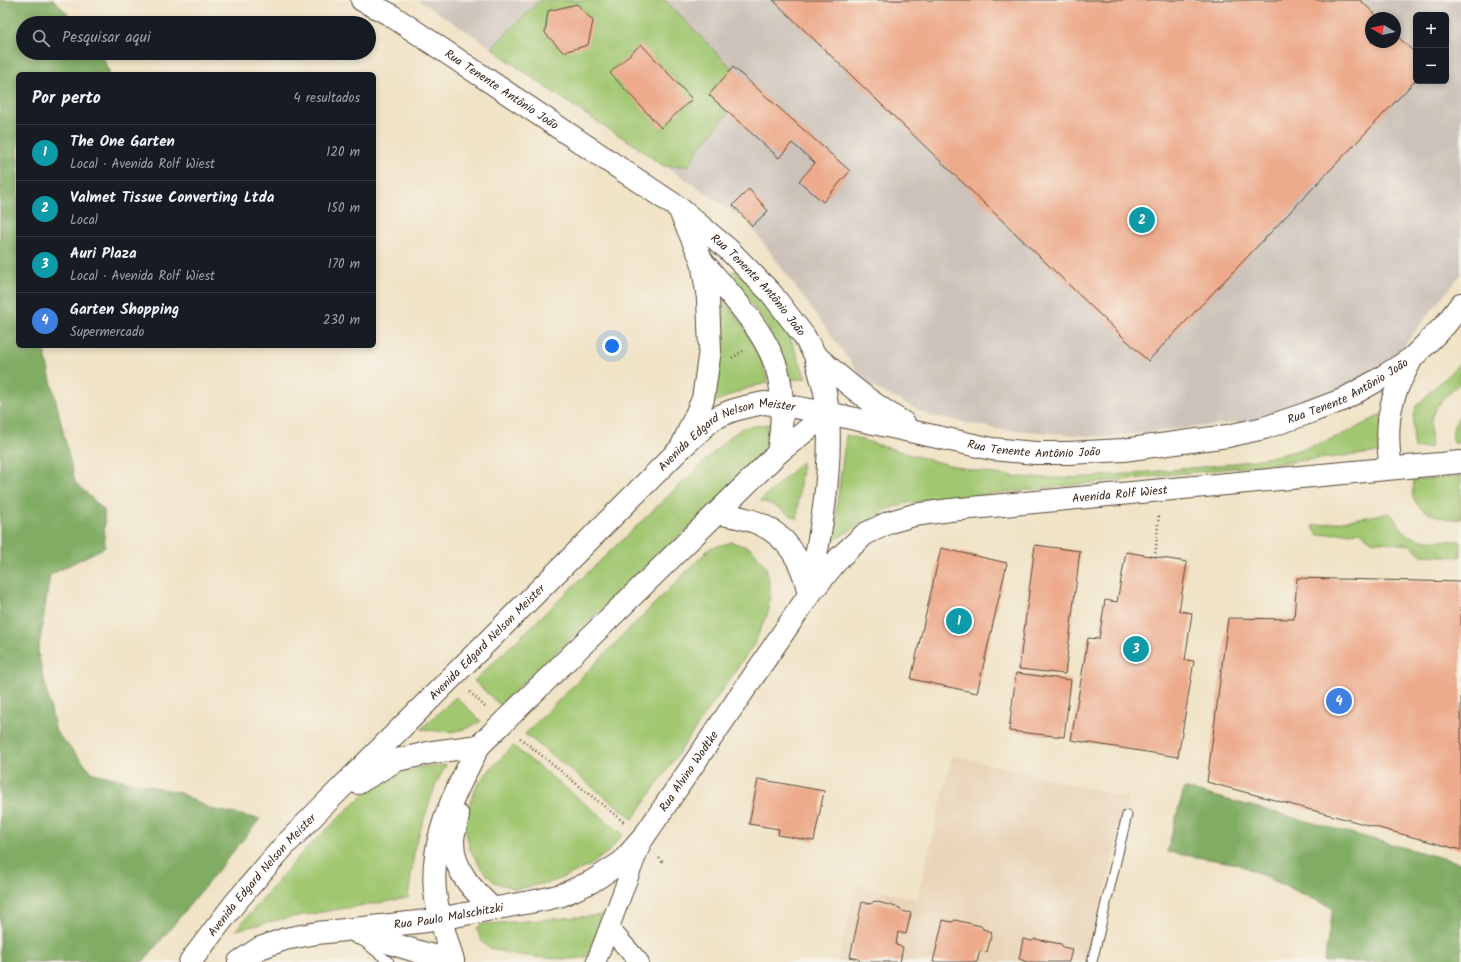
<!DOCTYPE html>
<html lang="pt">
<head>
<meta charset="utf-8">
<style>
	:root { --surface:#171b24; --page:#242831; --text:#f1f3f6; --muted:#9ea1a6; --line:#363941; --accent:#c8321e }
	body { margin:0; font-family:Kalam,sans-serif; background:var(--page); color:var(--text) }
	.controls { position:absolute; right:12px; top:12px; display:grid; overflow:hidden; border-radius:6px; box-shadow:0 2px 6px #0003 }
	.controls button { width:36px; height:36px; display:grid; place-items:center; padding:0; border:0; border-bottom:1px solid var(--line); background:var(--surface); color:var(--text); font:20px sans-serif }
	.compass { position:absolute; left:1365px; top:12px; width:36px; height:36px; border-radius:50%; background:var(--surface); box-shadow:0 2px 6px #0003; rotate:279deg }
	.you { position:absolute; left:612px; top:346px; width:14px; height:14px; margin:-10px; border:3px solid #fff; border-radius:50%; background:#1a73e8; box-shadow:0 0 0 6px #1a73e833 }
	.badge { display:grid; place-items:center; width:26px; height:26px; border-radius:50%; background:var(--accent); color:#fff; font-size:13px; font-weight:700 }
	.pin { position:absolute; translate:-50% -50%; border:2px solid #fff; box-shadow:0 1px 4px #0006 }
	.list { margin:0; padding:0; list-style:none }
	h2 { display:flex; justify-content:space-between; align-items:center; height:52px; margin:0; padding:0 16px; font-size:17px }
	h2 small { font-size:13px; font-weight:400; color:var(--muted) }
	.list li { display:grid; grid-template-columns:26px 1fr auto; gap:12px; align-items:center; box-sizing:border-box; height:56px; padding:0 16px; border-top:1px solid var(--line) }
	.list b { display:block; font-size:15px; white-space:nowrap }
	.list p { margin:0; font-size:13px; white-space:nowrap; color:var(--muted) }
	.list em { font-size:13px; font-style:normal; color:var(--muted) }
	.icon { flex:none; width:22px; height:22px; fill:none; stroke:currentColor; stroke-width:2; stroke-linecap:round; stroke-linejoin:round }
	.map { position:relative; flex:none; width:1461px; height:962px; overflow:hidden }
	.search { position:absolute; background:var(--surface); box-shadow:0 2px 6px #0003; left:16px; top:16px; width:360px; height:44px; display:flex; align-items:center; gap:10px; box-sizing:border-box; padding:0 14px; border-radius:22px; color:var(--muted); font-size:15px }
	.panel { position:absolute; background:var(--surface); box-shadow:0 2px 6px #0003; left:16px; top:72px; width:360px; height:276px; border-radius:6px }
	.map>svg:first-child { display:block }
	.built { fill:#e9d4b8 }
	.industrial { fill:#ccc2b9; fill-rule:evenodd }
	.green { fill:#a1c771; stroke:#6e7848 }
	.forest { fill:#80ac63; stroke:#5e6b40 }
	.building { fill:#edab8c }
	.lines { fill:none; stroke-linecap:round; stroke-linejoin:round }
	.service-casing { stroke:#564637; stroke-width:11 }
	.minor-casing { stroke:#564637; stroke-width:21 }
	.tertiary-casing { stroke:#564637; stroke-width:24 }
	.primary-casing { stroke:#564637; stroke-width:24 }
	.path { stroke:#564637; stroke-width:2.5; stroke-dasharray:1 3; stroke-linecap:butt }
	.service { stroke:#fff; stroke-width:9 }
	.minor { stroke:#fff; stroke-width:19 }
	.tertiary { stroke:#fff; stroke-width:22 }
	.primary { stroke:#fff; stroke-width:22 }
	.labels { text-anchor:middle; stroke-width:3; stroke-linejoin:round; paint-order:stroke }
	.street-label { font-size:12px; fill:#3b2a1e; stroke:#f7f3e8 }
</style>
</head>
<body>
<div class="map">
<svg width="1461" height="962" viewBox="0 0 1461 962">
	<rect width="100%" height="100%" fill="#f7f3e8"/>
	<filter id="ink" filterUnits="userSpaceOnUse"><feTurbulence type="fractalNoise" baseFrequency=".025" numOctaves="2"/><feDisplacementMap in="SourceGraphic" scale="8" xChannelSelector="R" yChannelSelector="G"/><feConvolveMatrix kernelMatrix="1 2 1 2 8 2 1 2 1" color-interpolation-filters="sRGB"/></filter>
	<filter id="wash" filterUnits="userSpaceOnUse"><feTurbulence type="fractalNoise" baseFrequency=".012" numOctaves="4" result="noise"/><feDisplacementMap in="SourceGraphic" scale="16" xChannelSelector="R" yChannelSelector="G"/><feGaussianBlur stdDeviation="0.9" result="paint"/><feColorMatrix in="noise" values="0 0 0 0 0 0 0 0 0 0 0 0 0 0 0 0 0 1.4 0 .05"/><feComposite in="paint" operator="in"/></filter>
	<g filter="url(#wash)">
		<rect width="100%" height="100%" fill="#f0e3c6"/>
		<!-- built -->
		<path class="built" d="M952,755L1127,798L1088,962H838L857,885L917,899Z"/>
		<!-- industrial -->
		<path class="industrial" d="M418,0H1461V274L1385,369L1272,419L1101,437L997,429L928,415L867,384L748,222L473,35ZM1416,15H1446V81H1416ZM1371,18H1395V42H1371Z"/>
		<!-- green -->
		<path class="green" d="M540,0H665L742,79L729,112L700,147L688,166H663L633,144L591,118L528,75L492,48Z
			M737,271L772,309L789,335L806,378L790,380L767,325L731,277V272Z
			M715,290L745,327L758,352L769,382L742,390L708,405Z
			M1461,362V382C1436,405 1427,411 1431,447L1414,449L1413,426L1414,415L1417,405Z
			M1381,414L1382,452L907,503L888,509L832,541L846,435C900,451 954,470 1010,476C1056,481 1103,476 1149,472C1233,464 1307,460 1381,414Z
			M1461,415V443H1454C1450,433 1454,423 1461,415Z
			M768,424L774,425L777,434L759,461L500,705L474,681L730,437L742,428Z
			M802,462L797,519L774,505L760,501Z
			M1461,476V519C1446,520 1416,513 1413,496C1412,491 1414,485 1414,480Z
			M1390,513L1406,534L1420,540L1461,541V557L1421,555L1411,545L1372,541L1360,532L1318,535L1312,526Z
			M732,542L752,549L766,567L770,587L769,610L754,644L633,819L525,734L710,548Z
			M456,697L481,721C458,735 446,732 421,729Z
			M513,746L623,834L608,852L589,866L552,882L516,889L494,882L481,868L470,849L465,827L466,813L476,787L492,767Z
			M446,765L435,786L415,846L408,898L291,917L236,930L299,856L367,791L393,776L420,767Z
			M604,915C600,926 594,949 586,957C573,962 498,956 485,945C481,941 479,934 477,929L480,925L487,924Z"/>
		<!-- forest -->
		<path class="forest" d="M0,0H54L77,23H23V53H101L110,74H18V346H43L75,482L104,510L105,547L50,575L38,653L56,732L93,773L180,793L211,809L260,819L143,962H0Z
			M1184,788L1461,863V962H1324L1333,908L1238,864L1167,852Z"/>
		<g id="blocks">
			<!-- building -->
			<path class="building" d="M773,0H1360L1379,18H1371V42H1395V34L1416,54V80L1148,361Z
				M577,4L593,21L588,45L563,52L545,33L548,11Z
				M641,44L692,99L661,128L610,73Z
				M733,67L850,171L823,202L799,181L815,163L792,143L779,158L709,95Z
				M749,189L768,211L752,226L733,205Z
				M1035,545L1080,551L1065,674L1019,669Z
				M941,548L1007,563L977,693L911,679Z
				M1126,552L1187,562L1179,611L1192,613L1185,660L1194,661L1178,757L1071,740L1088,638L1099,639L1105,600L1117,602Z
				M1297,578L1461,582V850L1207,782L1228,618L1294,619Z
				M1016,673L1071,680L1064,737L1009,731Z
				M758,779L824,791L814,841L778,835L779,829L749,824Z
				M874,901L900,908L901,911L911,913L906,934L898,932L896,945L903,947L900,962H861L858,959L850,957L862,902L871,904Z
				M943,920L952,922L955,920L981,926L983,929L992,932L987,952L980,951L977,962H933Z
				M1023,939L1032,941L1035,939L1061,944L1063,947L1072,949L1069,962H1025V961L1019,959Z"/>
		</g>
	</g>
	<g filter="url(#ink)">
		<use href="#blocks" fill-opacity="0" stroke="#564637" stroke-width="1"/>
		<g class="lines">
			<defs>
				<path id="service" d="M364,942L389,962
					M1092,962L1127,815"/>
				<path id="minor" d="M609,928L639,962
					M596,962L641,844"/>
				<g id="tertiary">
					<path id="s1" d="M362,0L389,14L679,208L729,250L771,293L804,336L815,355L825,392L828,413"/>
					<path d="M680,211L702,261L708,298L710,350L703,399L681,448"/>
				</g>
				<g id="primary">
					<path d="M702,261C729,293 770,335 779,377C784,402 782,428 778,453"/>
					<path d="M815,355C844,381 870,403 904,423"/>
					<path d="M1391,468C1387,443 1386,416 1396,391C1400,380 1407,369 1412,358"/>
					<path d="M717,513C732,516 749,518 762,525C789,538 802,562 808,590"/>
					<path d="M809,592C821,532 832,474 828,413"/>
					<path d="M358,783L397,760L433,752L479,746"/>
					<path d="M458,816C457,824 453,833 453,841C453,871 473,890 493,909"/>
					<path d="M358,933L416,951L453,961"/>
					<path d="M453,961C447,940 440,920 436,899C427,844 454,793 479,746L778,453L828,413"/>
					<path id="s2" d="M190,962L235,903L284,846L321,808L681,448L713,419L731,411L745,407L764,403L782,405L828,413L992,449L1035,453H1069L1123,450L1228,436L1264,428L1305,414L1342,400L1376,381L1412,358L1446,324L1461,304"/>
					<path id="s3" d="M239,962L260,948L285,939L317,933L427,921L541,900L562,895L591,882L622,862L643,838L809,595L840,557L865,534L890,522L914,515L950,510L1461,462"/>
				</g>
			</defs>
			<!-- service casing -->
			<use href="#service" class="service-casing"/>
			<!-- minor casing -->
			<use href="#minor" class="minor-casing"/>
			<!-- tertiary casing -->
			<use href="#tertiary" class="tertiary-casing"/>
			<!-- primary casing -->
			<use href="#primary" class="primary-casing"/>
			<!-- path -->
			<path class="path" d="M732,358L743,351
				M1155,557L1159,514
				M470,692L485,707
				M520,738L625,823
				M659,858L664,864"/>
			<!-- service -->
			<use href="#service" class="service"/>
			<!-- minor -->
			<use href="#minor" class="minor"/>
			<!-- tertiary -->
			<use href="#tertiary" class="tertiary"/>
			<!-- primary -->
			<use href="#primary" class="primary"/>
		</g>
	</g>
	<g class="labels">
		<!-- street labels -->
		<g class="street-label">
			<text dy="4" stroke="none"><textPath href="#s1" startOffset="166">Rua Tenente Antônio João</textPath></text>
			<text dy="4" stroke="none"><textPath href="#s1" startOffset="490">Rua Tenente Antônio João</textPath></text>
			<text dy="4" stroke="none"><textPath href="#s2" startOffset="1407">Rua Tenente Antônio João</textPath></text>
			<text dy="4" stroke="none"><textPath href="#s2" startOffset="761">Avenida Edgard Nelson Meister</textPath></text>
			<text dy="4" stroke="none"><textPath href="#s2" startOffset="1083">Rua Tenente Antônio João</textPath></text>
			<text dy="4" stroke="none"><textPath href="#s3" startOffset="1070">Avenida Rolf Wiest</textPath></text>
			<text dy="4" stroke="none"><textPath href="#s2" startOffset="437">Avenida Edgard Nelson Meister</textPath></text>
			<text dy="4" stroke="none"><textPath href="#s3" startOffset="514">Rua Alvino Wodtke</textPath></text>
			<text dy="4" stroke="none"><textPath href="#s2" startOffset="113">Avenida Edgard Nelson Meister</textPath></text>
			<text dy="4" stroke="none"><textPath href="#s3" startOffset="217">Rua Paulo Malschitzki</textPath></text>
		</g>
	</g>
</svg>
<div class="controls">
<button>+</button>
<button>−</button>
</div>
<svg class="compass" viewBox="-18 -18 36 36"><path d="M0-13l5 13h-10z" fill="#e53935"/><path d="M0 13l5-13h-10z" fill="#9ea1a6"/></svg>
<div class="you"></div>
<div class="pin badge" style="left:959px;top:621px;background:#0f9aa8">1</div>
<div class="pin badge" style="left:1142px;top:220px;background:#0f9aa8">2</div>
<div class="pin badge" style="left:1136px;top:649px;background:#0f9aa8">3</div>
<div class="pin badge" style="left:1339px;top:701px;background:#3f7fe0">4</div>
<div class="search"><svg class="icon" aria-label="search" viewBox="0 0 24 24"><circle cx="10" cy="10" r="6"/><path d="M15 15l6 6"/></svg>Pesquisar aqui</div>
<section class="panel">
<h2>Por perto<small>4 resultados</small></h2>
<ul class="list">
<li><span class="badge" style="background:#0f9aa8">1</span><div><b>The One Garten</b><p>Local · Avenida Rolf Wiest</p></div><em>120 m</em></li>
<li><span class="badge" style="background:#0f9aa8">2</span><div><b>Valmet Tissue Converting Ltda</b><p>Local</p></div><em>150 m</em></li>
<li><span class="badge" style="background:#0f9aa8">3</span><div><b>Auri Plaza</b><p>Local · Avenida Rolf Wiest</p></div><em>170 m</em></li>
<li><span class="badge" style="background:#3f7fe0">4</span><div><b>Garten Shopping</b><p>Supermercado</p></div><em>230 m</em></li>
</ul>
</section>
</div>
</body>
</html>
